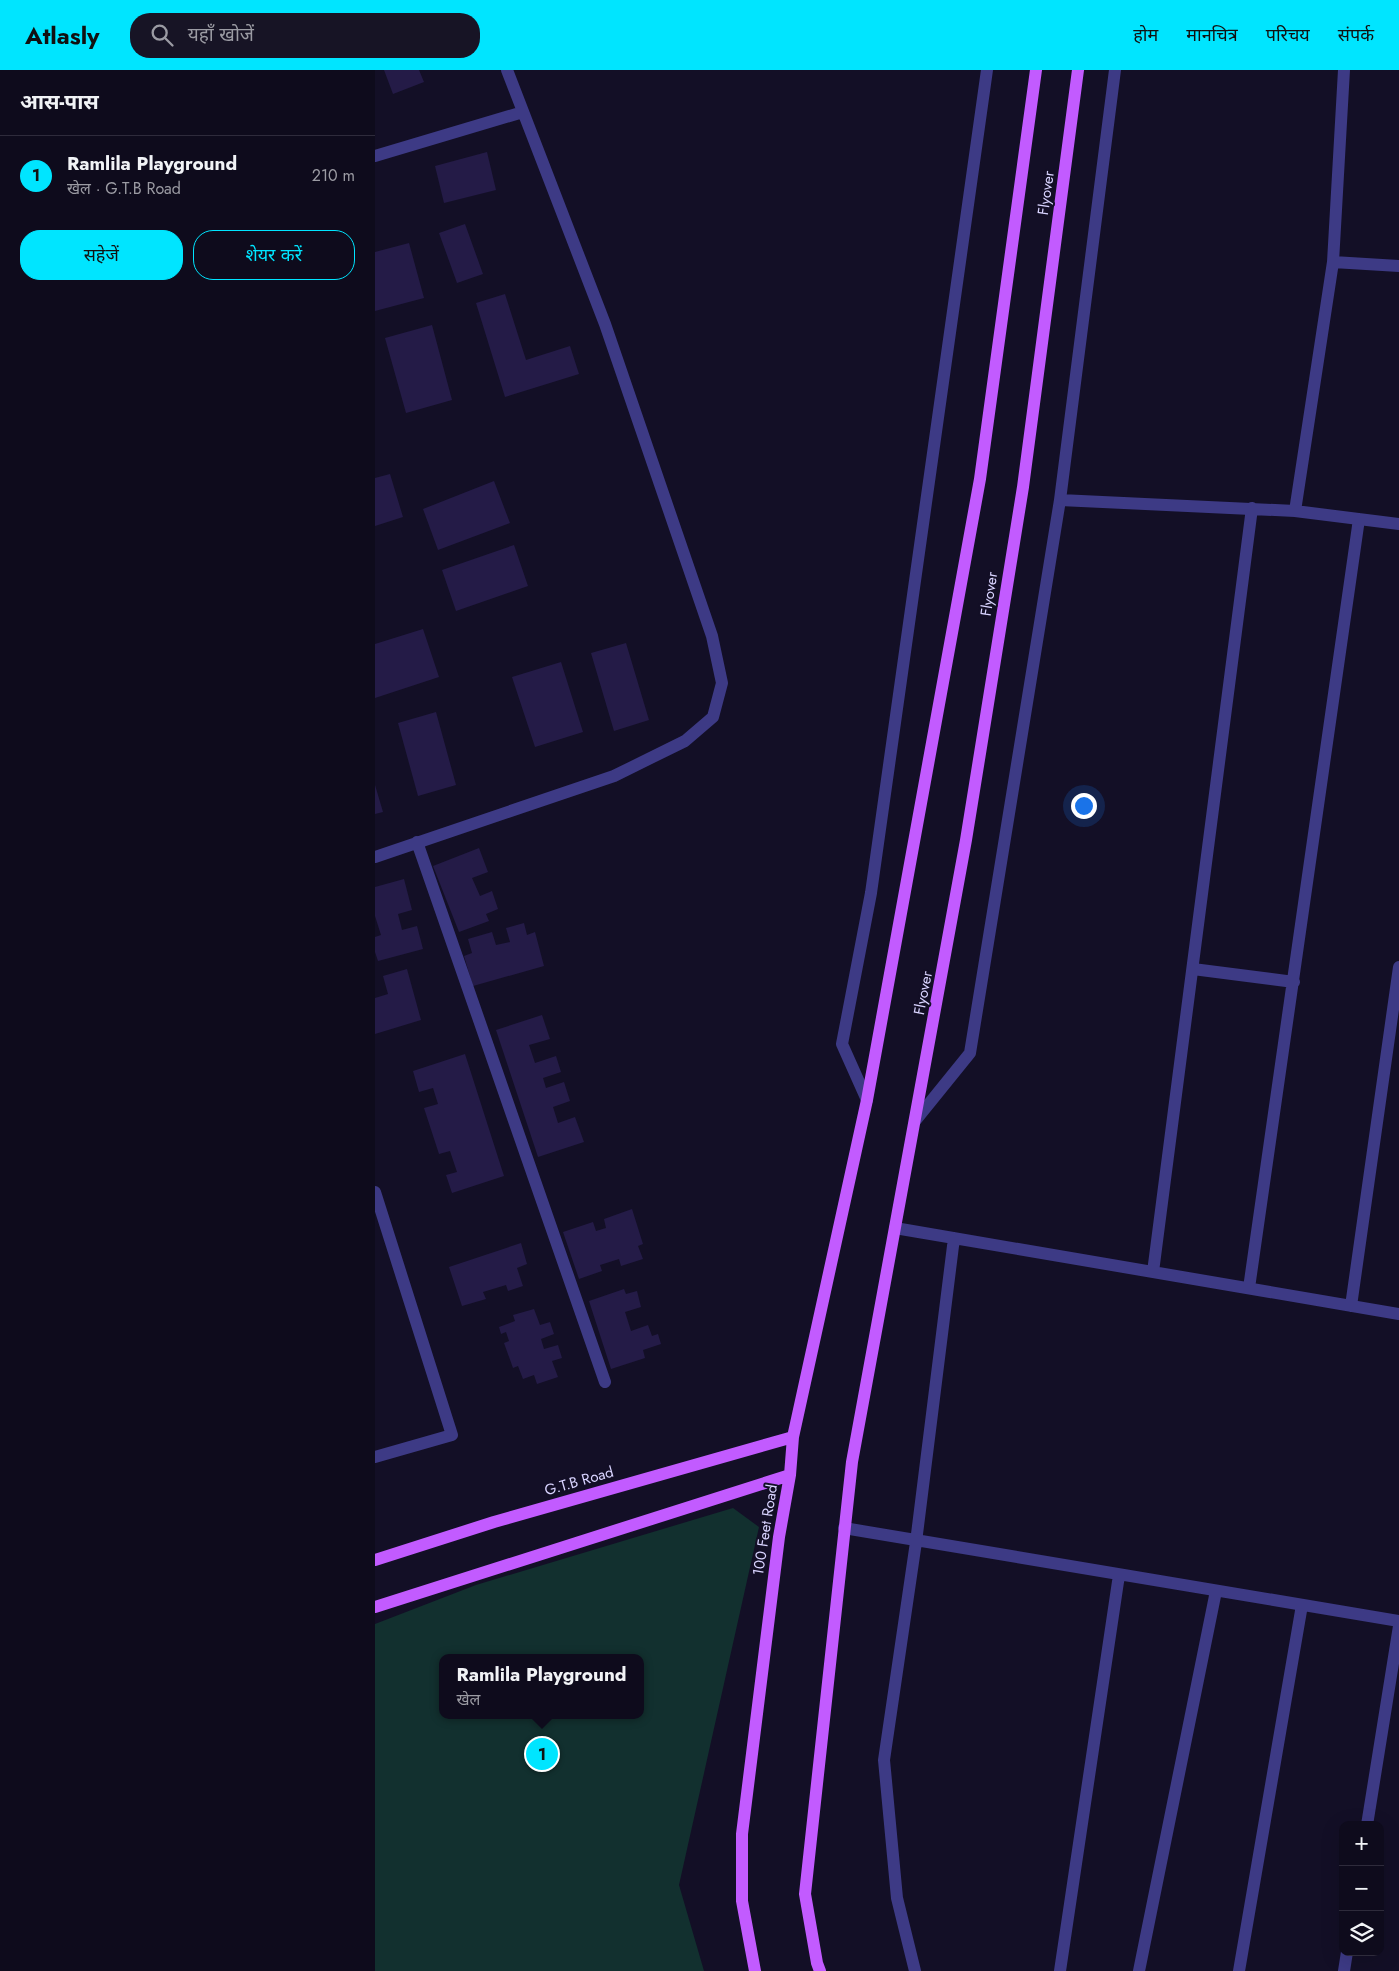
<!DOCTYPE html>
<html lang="hi">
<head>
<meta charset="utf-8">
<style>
	:root { --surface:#0e0b1c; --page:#171425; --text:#f1f3f6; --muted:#9b9ba3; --line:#2e2b3b; --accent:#00e5ff }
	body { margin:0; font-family:Jost,"Noto Sans Devanagari",sans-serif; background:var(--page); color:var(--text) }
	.controls { position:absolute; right:15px; bottom:15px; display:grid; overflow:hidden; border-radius:10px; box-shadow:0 5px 20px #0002 }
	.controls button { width:45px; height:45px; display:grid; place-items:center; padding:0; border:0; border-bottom:1px solid var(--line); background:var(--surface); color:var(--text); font:25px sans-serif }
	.you { position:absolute; left:708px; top:735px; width:18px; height:18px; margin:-12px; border:4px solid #fff; border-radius:50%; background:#1a73e8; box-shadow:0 0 0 8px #1a73e833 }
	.badge { display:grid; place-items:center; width:32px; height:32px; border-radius:50%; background:var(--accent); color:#111; font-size:16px; font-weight:700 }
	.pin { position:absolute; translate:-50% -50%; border:2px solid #fff; box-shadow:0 1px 5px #0006 }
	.popup { position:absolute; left:64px; top:1584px; width:205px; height:65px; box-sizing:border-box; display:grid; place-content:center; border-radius:10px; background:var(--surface); filter:drop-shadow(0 1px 4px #0005); font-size:16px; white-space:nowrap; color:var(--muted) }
	.popup b { font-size:19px; color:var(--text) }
	.popup::after { content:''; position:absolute; left:50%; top:100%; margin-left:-10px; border:10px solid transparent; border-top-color:var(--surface) }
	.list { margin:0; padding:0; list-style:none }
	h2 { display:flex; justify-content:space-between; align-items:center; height:65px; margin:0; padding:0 20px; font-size:21px }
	h2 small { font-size:16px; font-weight:400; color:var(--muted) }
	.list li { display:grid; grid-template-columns:32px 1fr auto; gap:15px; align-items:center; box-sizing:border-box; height:80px; padding:0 20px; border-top:1px solid var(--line) }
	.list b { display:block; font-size:19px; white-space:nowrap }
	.list p { margin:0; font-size:16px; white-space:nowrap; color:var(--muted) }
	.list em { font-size:16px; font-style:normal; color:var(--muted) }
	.actions { display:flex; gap:10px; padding:15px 20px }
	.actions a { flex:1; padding:11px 0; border:1px solid var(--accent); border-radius:20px; text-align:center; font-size:18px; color:var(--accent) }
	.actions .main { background:var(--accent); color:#111 }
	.icon { flex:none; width:28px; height:28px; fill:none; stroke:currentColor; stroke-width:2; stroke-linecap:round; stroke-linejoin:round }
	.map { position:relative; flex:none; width:1024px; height:1901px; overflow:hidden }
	header { display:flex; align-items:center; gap:30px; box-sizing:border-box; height:70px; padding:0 25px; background:var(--accent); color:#111 }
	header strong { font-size:24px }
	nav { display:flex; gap:28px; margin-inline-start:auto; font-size:18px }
	.search { width:350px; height:45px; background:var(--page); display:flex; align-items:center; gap:12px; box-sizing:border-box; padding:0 18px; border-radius:20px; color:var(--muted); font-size:19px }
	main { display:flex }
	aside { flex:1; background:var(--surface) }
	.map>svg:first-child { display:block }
	.green { fill:#12302f; fill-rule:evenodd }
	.building { fill:#241b47 }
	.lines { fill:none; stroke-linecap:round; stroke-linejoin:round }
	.minor { stroke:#3d3a85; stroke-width:12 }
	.major { stroke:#c25bff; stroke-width:12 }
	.labels { text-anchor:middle; stroke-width:4; stroke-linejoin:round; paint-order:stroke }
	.street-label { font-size:15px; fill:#d9d4ff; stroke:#130f26 }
</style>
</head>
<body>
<header>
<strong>Atlasly</strong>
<div class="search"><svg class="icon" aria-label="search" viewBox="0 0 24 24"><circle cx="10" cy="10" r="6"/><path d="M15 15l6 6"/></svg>यहाँ खोजें</div>
<nav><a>होम</a><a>मानचित्र</a><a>परिचय</a><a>संपर्क</a></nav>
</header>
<main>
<aside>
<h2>आस-पास<small></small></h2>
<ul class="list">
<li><span class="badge">1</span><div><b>Ramlila Playground</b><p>खेल · G.T.B Road</p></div><em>210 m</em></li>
</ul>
<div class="actions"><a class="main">सहेजें</a><a>शेयर करें</a></div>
</aside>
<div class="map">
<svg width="1024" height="1901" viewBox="0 0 1024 1901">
	<rect width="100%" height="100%" fill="#130f26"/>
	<!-- green -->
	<path class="green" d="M358,1438L384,1457L304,1815L329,1901H0V1554L101,1515ZM68,1588H266V1645H68Z"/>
	<!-- building -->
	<path class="building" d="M9,0H44L49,12L18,24Z
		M112,82L121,120L69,133L60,96Z
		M90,154L108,204L82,213L64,163Z
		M34,173L49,228L0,241V182Z
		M130,224L151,290L195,276L204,304L130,327L101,233Z
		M57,255L77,330L31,343L10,268Z
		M15,404L28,447L0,456V408Z
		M119,411L135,453L63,480L48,439Z
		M139,475L153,516L81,541L67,500Z
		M48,559L64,607L0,628V574Z
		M251,573L274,650L239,661L216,583Z
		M186,592L208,662L160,677L137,607Z
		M61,642L81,715L43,726L23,653Z
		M0,715L8,742L0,744Z
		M104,778L113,802L97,808L105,826L117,821L123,839L111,844L114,851L84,862L58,796Z
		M29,809L37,840L23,844L27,860L42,856L48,879L3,891L0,882V867L6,865L0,846V817Z
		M149,853L152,865L160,862L169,896L98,916L89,886L97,883L93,869L117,862L121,875L135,872L131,858Z
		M32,899L46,950L0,964V928L13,924L8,906Z
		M167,945L175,969L154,975L160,993L181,986L186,1002L168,1008L171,1018L189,1012L195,1031L178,1037L183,1053L200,1047L209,1072L163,1087L121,960Z
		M90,984L129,1106L77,1123L71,1105L82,1102L75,1081L64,1084L49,1038L63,1034L58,1018L44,1022L38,1001Z
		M257,1139L268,1174L263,1176L268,1189L246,1196L244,1189L225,1195L227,1201L204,1209L188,1162L218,1152L221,1161L231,1158L229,1149Z
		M146,1173L152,1194L142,1198L148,1216L133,1221L131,1215L108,1222L111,1229L87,1236L74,1197Z
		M249,1219L251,1224L262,1221L266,1237L250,1242L256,1261L273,1255L277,1266L283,1264L286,1274L268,1280L270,1288L236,1299L214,1231Z
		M159,1239L165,1255L175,1252L179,1264L166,1269L169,1279L183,1275L187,1288L177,1291L183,1307L162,1314L159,1305L148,1309L143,1296L138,1298L129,1273L134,1271L131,1262L126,1264L124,1257L140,1251L138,1245Z"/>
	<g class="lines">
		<!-- minor -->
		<path class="minor" d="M0,86L148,42
			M958,192L1024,196
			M685,430L920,441L1024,454
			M920,441L958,192L969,0
			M42,772L230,1312
			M0,787L239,706L310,671L338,647L347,613L337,566L230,254L132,0
			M818,899L919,912
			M492,1030L467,974L496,823L612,0
			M540,1051L595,983L685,430L740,0
			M0,1122L77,1365L0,1387
			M520,1158L1024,1244
			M778,1202L877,438
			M874,1218L984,449
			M976,1236L1024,897
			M469,1458L1024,1551
			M992,1755L1024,1556
			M540,1901L522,1828L509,1690L541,1472L579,1168
			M685,1901L744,1505
			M764,1901L841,1521
			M864,1901L927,1535
			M969,1901L972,1882"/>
		<!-- major -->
		<path class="major" d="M0,1490L119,1452L418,1367
			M0,1537L415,1405
			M380,1901L367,1831V1764L404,1467L415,1405L418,1367L492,1030L605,409L661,0
			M445,1901L442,1893L430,1824L477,1392L591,770L648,417L703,0"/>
	</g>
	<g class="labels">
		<!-- street labels -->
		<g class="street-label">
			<text transform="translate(671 123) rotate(-82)" y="5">Flyover</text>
			<text transform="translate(614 524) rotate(-81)" y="5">Flyover</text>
			<text transform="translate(548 923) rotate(-79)" y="5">Flyover</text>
			<text transform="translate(204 1411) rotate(-16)" y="5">G.T.B Road</text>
			<text transform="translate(390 1460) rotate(-81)" y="5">100 Feet Road</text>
		</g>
	</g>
</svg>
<div class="controls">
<button>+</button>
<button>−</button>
<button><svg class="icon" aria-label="layers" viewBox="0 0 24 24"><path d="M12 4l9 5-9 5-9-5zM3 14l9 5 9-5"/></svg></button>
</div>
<div class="you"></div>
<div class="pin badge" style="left:167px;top:1684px">1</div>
<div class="popup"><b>Ramlila Playground</b>खेल</div>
</div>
</main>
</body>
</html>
